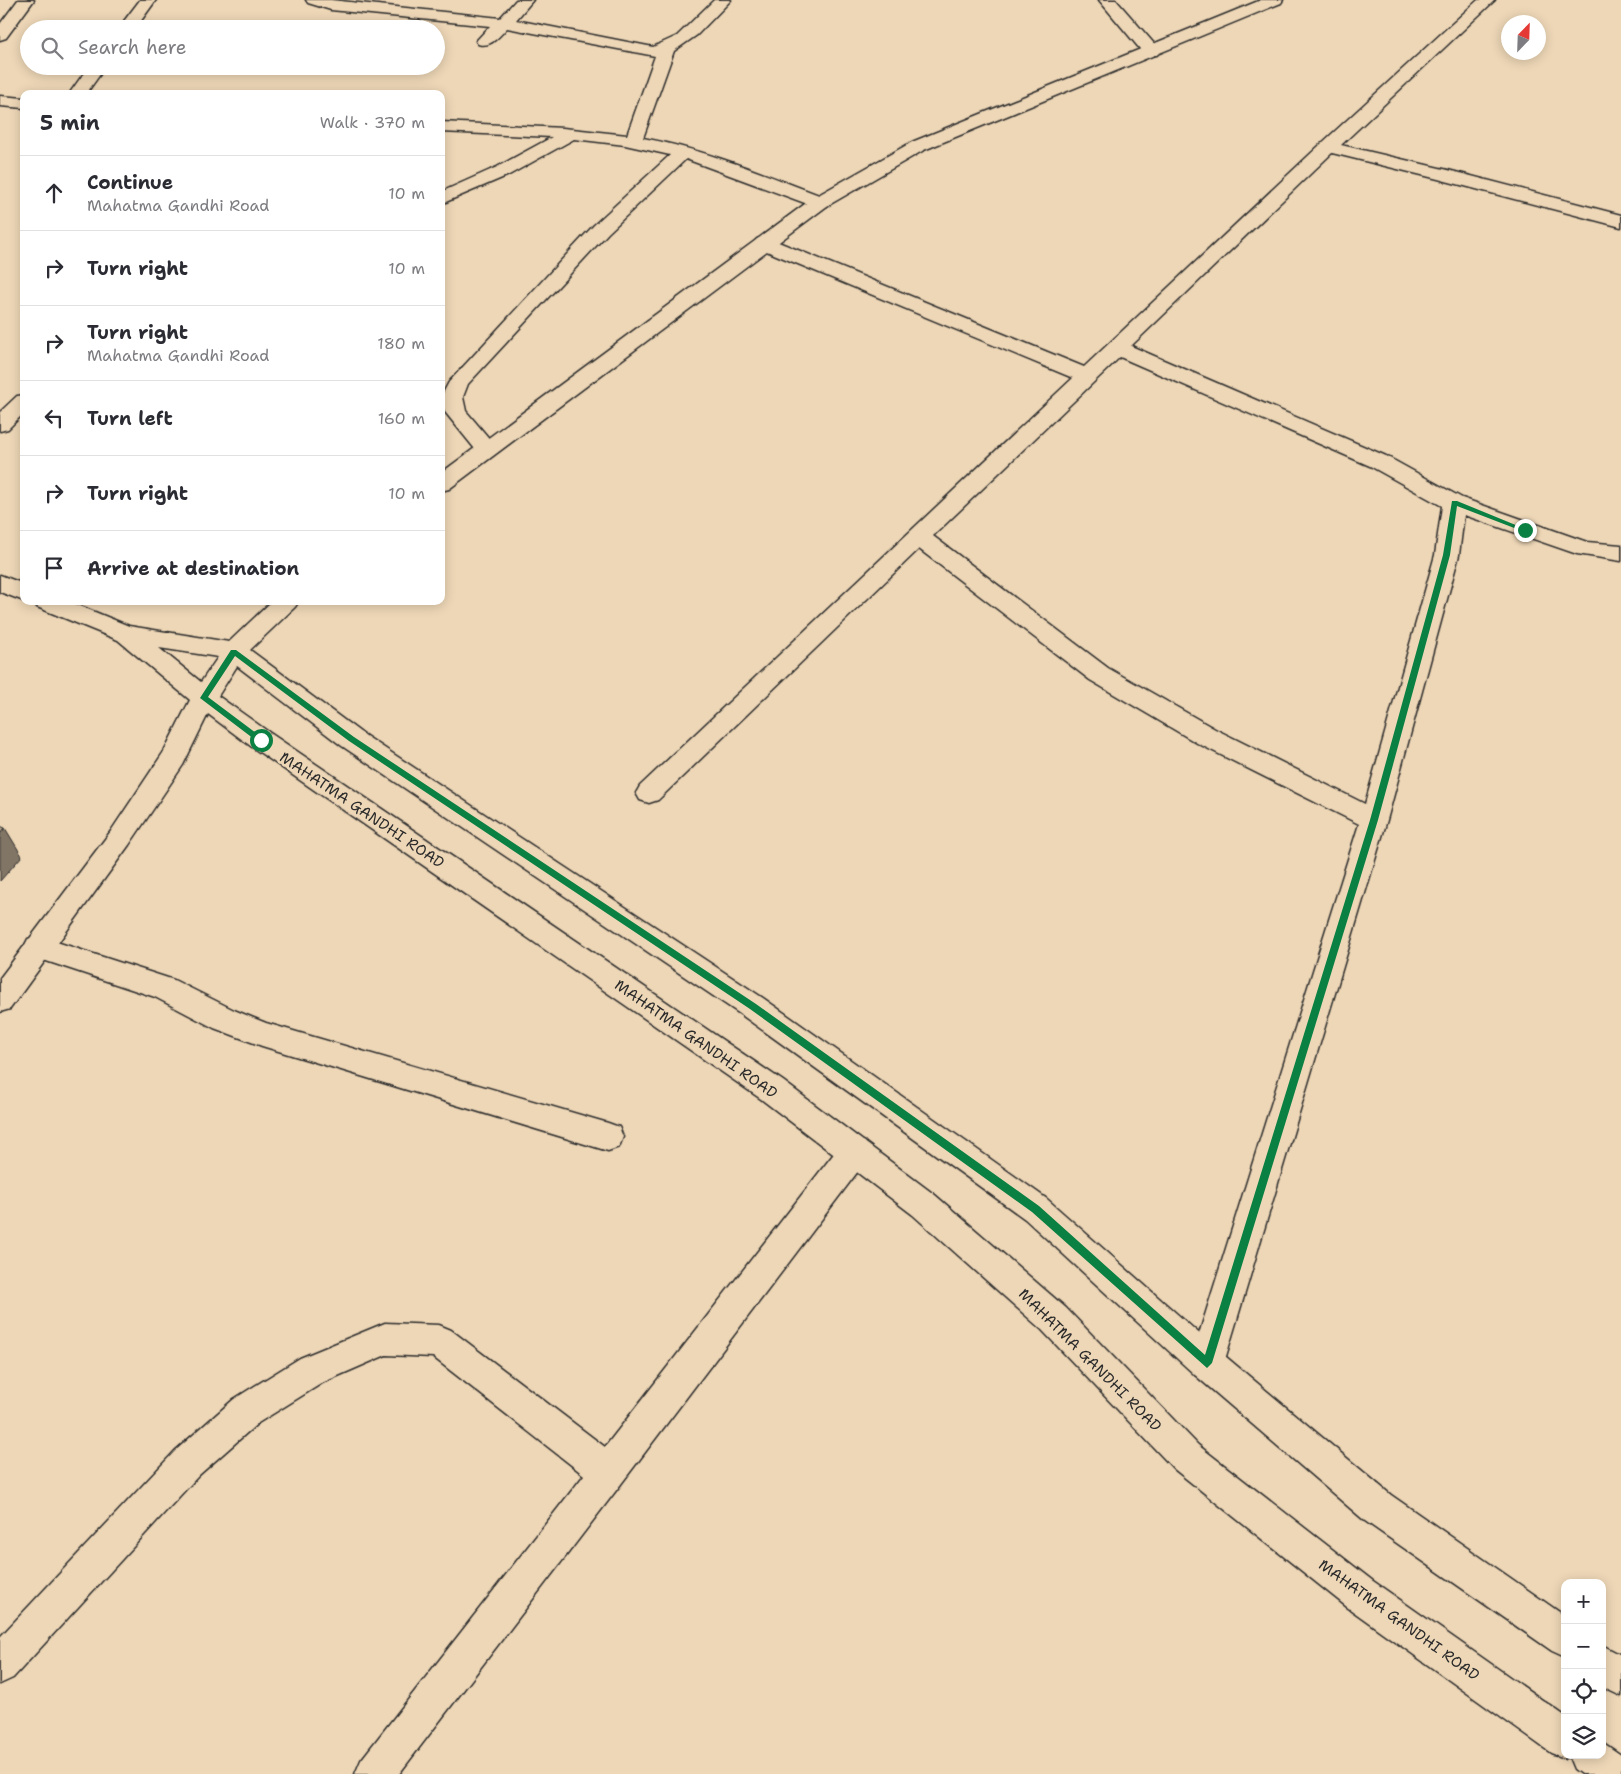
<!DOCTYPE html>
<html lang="en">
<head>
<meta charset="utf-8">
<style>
	:root { --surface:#fff; --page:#f2f2f3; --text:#2b2b33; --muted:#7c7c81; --line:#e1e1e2 }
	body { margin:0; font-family:"Shantell Sans",sans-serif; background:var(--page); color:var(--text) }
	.controls { position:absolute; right:15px; bottom:15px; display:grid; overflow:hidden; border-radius:10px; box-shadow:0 2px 12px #0003 }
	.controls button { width:45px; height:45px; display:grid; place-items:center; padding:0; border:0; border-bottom:1px solid var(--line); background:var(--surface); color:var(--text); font:25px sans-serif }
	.compass { position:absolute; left:1501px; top:15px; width:45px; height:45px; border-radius:50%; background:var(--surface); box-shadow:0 2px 12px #0003; rotate:23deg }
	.stop { position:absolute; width:15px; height:15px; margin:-11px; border:4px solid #0b8043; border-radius:50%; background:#fff }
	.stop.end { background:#0b8043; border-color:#fff; box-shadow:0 1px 5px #0008 }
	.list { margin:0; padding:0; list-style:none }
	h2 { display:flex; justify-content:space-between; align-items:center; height:65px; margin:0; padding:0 20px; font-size:21px }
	h2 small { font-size:16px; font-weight:400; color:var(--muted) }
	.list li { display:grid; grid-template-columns:32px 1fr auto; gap:15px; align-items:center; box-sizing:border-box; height:75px; padding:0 20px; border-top:1px solid var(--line) }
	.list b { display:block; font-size:19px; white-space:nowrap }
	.list p { margin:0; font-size:16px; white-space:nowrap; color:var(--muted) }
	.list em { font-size:16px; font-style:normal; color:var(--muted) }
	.icon { flex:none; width:28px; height:28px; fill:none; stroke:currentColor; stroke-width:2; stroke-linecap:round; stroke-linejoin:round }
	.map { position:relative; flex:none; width:1621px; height:1774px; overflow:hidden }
	.search { position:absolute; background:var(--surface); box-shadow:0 2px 12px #0003; left:20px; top:20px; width:425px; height:55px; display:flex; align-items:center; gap:12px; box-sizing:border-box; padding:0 18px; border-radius:28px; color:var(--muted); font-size:19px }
	.panel { position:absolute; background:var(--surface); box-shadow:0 2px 12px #0003; left:20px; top:90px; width:425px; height:515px; border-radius:10px }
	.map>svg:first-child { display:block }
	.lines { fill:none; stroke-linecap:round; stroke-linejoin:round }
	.minor-casing { stroke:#2b2b2b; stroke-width:3 }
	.major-casing { stroke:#2b2b2b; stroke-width:3 }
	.minor { fill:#eed7b7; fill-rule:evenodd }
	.major { fill:#eed7b7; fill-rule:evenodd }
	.shaded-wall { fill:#817565; stroke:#2b2b2b }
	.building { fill:#b8a790; stroke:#2b2b2b }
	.route { fill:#0b8043 }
	.labels { text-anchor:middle; stroke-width:5; stroke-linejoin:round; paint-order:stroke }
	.street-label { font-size:15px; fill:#2b2b2b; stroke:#eed7b7 }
</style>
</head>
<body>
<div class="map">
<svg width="1621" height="1774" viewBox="0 0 1621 1774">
	<rect width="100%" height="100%" fill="#eed7b7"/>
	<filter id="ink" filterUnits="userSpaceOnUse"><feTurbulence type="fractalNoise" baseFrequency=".02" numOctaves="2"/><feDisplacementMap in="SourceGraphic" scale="10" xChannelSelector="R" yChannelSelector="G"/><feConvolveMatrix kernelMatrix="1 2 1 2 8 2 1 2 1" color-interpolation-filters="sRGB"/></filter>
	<g filter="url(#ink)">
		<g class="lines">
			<defs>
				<path id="minor" d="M18,0H34L6,38L0,40V24Z
					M140,0H156L135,29H118Z
					M306,0H331L500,18L516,0H533L516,20L653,47L677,36L714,0H731L697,35L674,51L643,138C707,150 766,175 827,198L829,202L827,206L820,208L813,206L686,159L608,233L468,384L463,397L466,411L498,449L495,454L487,456L479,454L445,412L441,397L449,382L594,225L670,155L625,145L574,139L509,175L441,204V192L497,167L552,137L441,132V122L563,128L627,135L655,56L507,28C498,37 491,48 478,44L476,41L490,26L331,10L308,3Z
					M1099,0H1116L1157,47L1159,51L1157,55H1145Z
					M1478,0H1495L1341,145L1448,170L1621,215V227L1438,179L1332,153L1131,346L1386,456L1462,498L1587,542L1621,545V561L1577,554L1464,515L1459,555L1387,820L1224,1363L1219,1375L1207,1379L1195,1375L1190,1363L1359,824L1197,743L1090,680L919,549L658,800L649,803L640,800L636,793L640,786L1073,378L757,247L754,243L757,239L764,237L771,239L1084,367L1322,143ZM1120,357L1370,466L1442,506L1435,555L1365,804L1215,729L1108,668L933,536Z
					M89,66H106L86,94H69Z
					M0,96L24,98V108L0,106Z
					M24,395V413L8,429L0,431V412L17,396Z
					M38,936L174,980L234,1010L266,1023L608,1123L619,1127L623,1137L619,1147L608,1151L262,1046L214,1028L155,997L28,955L24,947L28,939Z
					M854,1138L865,1142L869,1152L865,1162L621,1484L399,1774H355L361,1760L584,1475L433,1357L386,1355L324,1382L258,1423L199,1475L13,1678L0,1684V1637L175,1451L234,1399L300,1358L385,1323L439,1325L451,1330L605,1447L843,1142Z"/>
				<path id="major" d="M1261,0H1283L1281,3L924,150L827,206L449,489L441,491V473L813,198L912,142Z
					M0,575L24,584V601L0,592Z
					M33,601H68L129,626L229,642L272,601H299L295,607L250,650L360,732L763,998L1047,1199L1219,1351L1391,1495L1565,1616V1657L1552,1651L1365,1521L1195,1375L1025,1219L743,1016L342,746L237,666L218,696L270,733L783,1081L935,1195L1066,1308L1198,1445L1373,1581L1565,1716V1755H1602V1742L1621,1755V1774H1581L1574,1769L1569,1757L1565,1758L1551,1753L1347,1607L1174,1469L1042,1330L913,1215L761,1099L252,747L208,714L183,765L129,845L10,1009L0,1012V978L111,831L163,753L190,700L118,640L37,607ZM159,648L218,657L201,682Z
					M1602,1645L1621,1655V1696L1602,1687Z"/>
			</defs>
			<!-- minor casing -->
			<use href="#minor" class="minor-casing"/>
			<!-- major casing -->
			<use href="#major" class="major-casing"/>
			<!-- minor -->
			<use href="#minor" class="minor"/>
			<!-- major -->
			<use href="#major" class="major"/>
		</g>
		<!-- shaded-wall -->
		<path class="shaded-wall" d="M5,828L22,856L0,881V834Z"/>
		<!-- building -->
		<path class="building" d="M0,826L5,828L0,834Z"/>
	</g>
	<!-- route -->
	<path class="route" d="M1452,501H1457L1528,530L1522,531L1457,506L1450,555L1378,820L1212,1363L1207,1368L1032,1212L750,1009L349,741L235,656L208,697L264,739V742H258L200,698L231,650H236L354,737L756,1004L1039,1206L1205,1355L1370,820L1443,555Z"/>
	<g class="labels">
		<!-- street labels -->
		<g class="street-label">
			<text transform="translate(362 810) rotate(34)" y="5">MAHATMA GANDHI ROAD</text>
			<text transform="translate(696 1039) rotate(35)" y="5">MAHATMA GANDHI ROAD</text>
			<text transform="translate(1090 1360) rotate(45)" y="5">MAHATMA GANDHI ROAD</text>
			<text transform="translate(1399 1620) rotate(36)" y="5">MAHATMA GANDHI ROAD</text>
		</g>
	</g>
</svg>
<div class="controls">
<button>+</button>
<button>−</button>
<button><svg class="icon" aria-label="locate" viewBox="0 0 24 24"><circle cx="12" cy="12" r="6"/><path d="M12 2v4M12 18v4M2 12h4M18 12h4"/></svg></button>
<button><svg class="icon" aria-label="layers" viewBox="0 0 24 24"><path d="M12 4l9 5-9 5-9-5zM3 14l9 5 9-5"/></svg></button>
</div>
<svg class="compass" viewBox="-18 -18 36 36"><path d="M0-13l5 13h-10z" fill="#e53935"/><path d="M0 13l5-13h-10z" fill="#7c7c81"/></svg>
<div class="stop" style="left:261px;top:740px"></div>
<div class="stop end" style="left:1525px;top:530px"></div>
<div class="search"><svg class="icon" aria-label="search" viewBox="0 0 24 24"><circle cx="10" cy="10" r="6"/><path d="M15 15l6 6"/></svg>Search here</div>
<section class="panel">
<h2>5 min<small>Walk · 370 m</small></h2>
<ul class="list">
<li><svg class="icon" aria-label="ahead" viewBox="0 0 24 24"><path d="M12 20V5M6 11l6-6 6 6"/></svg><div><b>Continue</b><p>Mahatma Gandhi Road</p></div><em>10 m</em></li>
<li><svg class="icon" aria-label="right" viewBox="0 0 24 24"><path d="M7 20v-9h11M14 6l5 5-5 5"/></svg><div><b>Turn right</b></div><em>10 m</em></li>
<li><svg class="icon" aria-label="right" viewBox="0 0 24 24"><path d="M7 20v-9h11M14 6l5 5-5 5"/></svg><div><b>Turn right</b><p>Mahatma Gandhi Road</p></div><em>180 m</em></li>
<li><svg class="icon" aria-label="left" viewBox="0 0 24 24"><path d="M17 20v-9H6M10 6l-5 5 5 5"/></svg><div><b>Turn left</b></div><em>160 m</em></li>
<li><svg class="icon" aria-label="right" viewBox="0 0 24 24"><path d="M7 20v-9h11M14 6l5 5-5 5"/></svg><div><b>Turn right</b></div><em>10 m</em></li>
<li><svg class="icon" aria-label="arrive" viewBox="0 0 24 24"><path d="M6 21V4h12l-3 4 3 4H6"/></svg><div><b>Arrive at destination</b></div></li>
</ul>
</section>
</div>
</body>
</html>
